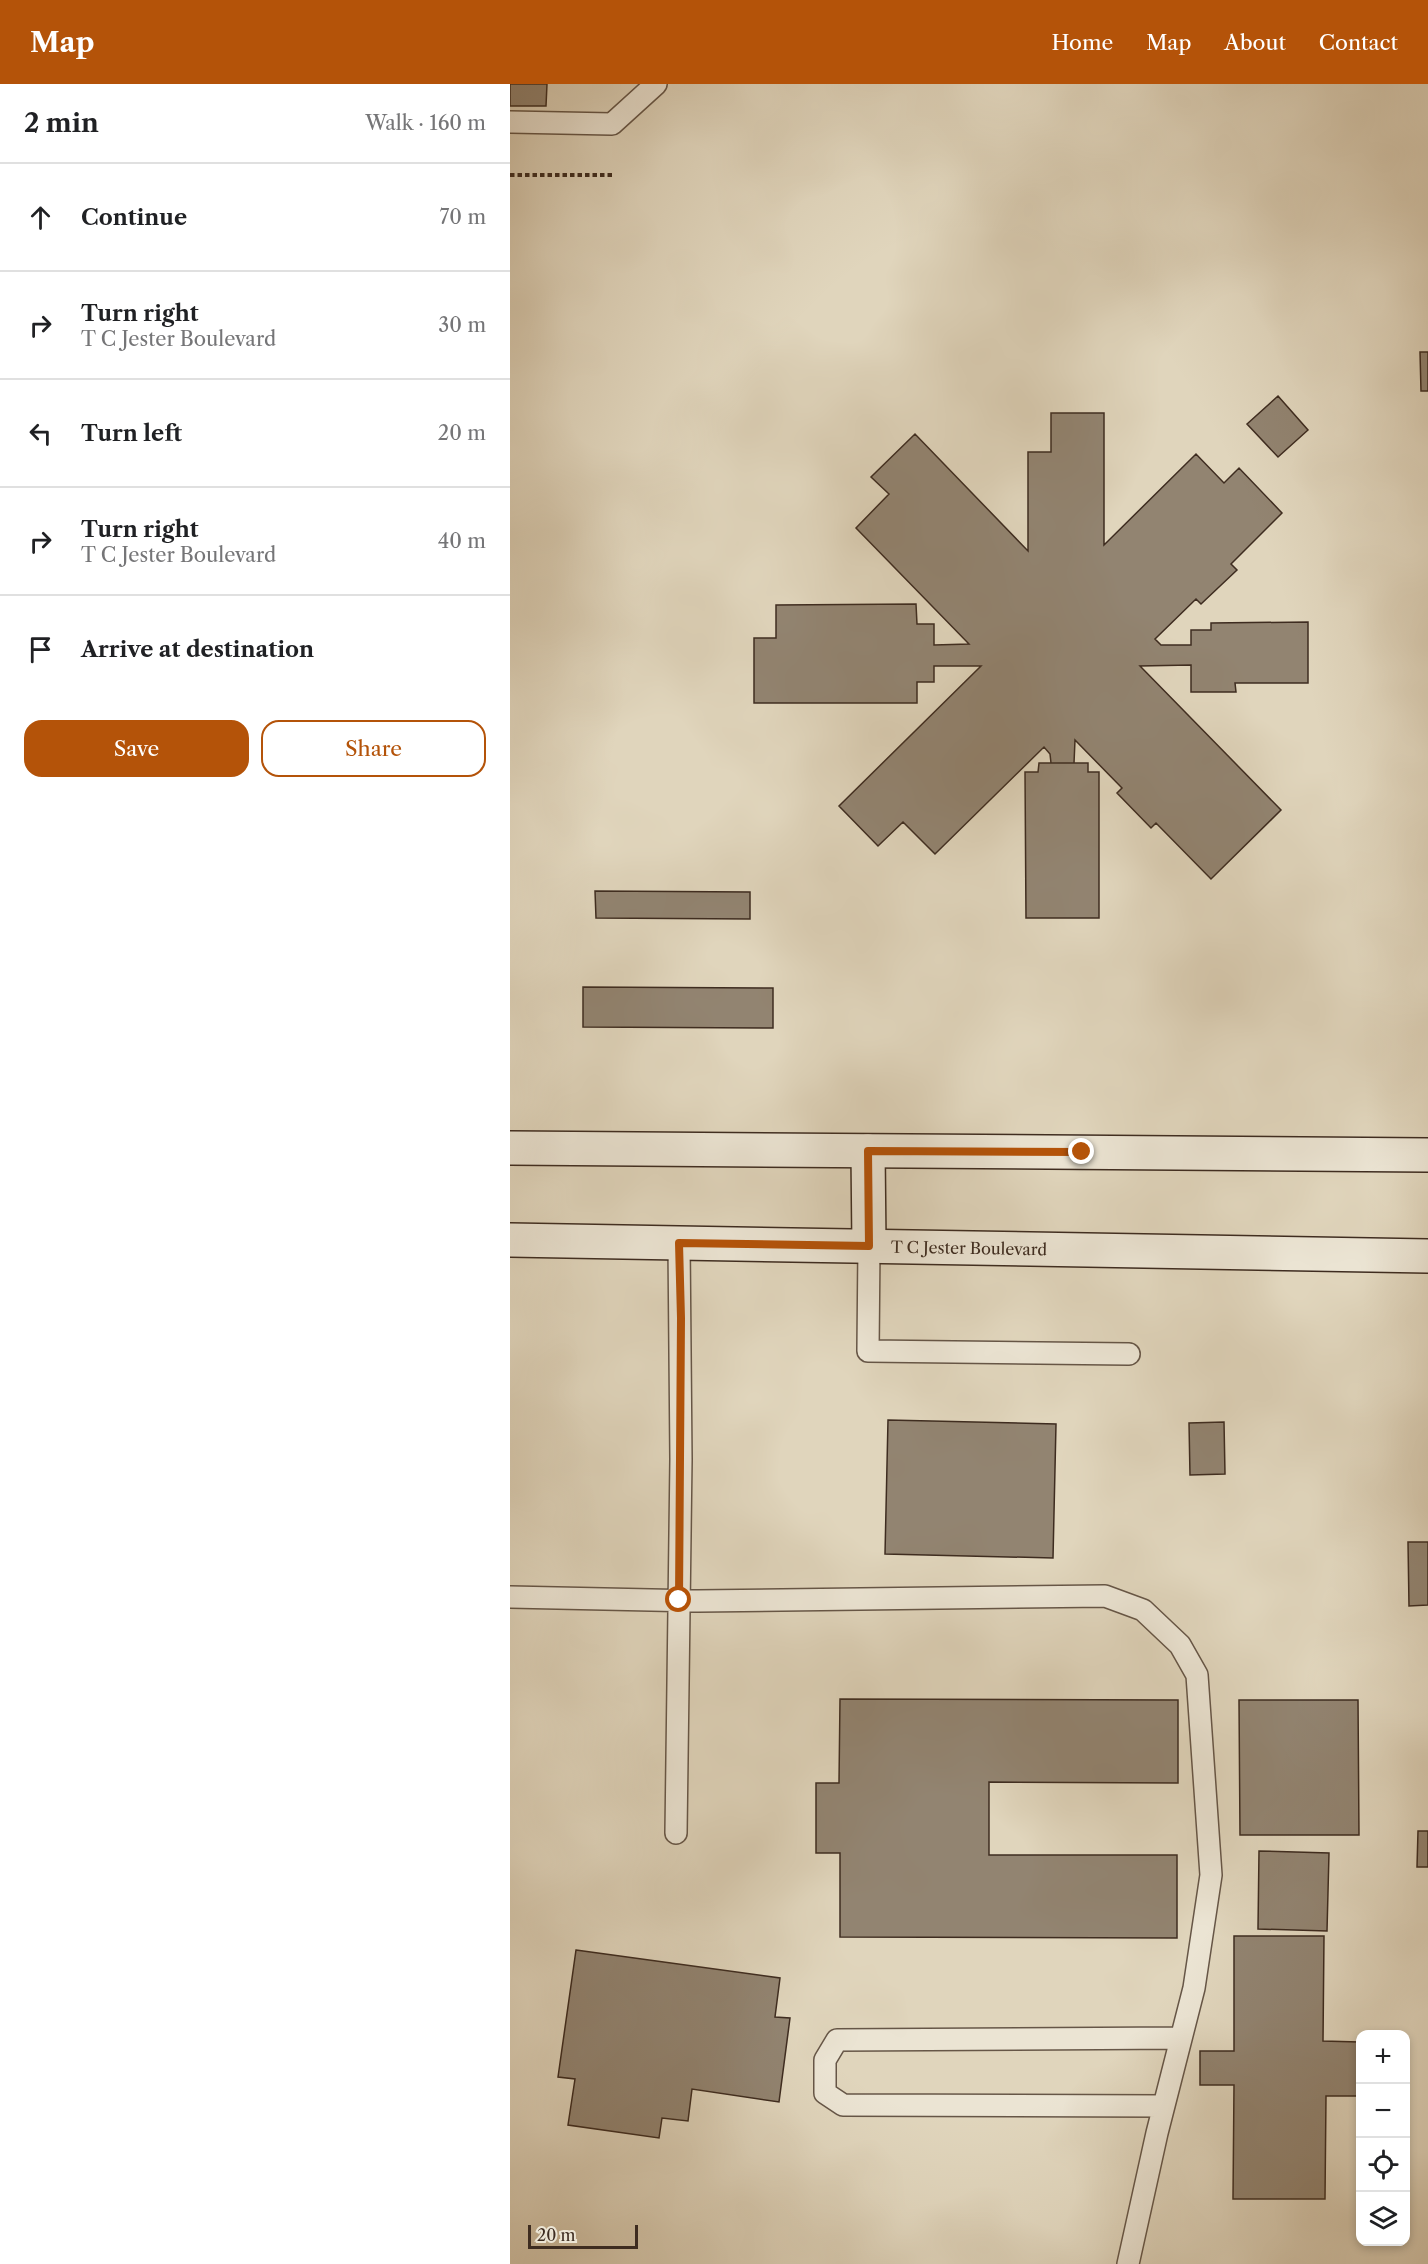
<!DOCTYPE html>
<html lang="en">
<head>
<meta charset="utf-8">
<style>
	:root { --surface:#fff; --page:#f6f6f6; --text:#202124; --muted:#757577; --line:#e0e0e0; --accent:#b45309 }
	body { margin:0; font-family:"Libre Caslon Text",serif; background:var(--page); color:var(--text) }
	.controls { position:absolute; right:18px; bottom:18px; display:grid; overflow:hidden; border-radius:12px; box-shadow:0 3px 9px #0003 }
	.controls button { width:54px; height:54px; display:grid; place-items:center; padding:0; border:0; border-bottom:2px solid var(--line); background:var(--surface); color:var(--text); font:30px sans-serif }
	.scale { position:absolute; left:18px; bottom:15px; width:110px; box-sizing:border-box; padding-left:6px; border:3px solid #3e2c20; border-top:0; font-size:16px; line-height:21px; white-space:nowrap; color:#3e2c20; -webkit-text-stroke:4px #ebe4d3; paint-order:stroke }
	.stop { position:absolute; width:18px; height:18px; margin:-14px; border:4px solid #b45309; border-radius:50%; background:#fff }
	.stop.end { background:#b45309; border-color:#fff; box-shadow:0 2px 6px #0008 }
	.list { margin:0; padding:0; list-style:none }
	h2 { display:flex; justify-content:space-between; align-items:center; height:78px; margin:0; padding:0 24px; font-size:26px }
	h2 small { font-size:20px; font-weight:400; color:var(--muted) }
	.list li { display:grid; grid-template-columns:39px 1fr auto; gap:18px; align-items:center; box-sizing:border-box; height:108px; padding:0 24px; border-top:2px solid var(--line) }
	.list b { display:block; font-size:22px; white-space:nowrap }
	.list p { margin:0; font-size:20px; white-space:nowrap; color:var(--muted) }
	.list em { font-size:20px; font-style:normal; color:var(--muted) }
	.actions { display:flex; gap:12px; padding:18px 24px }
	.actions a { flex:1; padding:14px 0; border:2px solid var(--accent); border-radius:18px; text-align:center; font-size:21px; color:var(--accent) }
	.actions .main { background:var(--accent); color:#fff }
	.icon { flex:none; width:33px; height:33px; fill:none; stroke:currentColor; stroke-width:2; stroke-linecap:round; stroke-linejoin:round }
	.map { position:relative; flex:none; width:918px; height:2180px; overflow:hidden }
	header { display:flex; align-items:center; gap:36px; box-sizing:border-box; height:84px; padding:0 30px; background:var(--accent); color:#fff }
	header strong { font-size:28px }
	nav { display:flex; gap:33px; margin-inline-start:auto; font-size:21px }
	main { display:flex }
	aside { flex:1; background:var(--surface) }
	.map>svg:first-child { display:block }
	.building { fill:#928471; stroke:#3e2c20; stroke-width:1.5 }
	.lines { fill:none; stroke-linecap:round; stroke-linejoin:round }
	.lane-casing { stroke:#665647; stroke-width:24 }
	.secondary-casing { stroke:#3e2c20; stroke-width:36 }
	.path { stroke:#3e2c20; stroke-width:4; stroke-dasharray:4.5 3; stroke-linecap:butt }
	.lane { stroke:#ebe4d3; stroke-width:21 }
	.secondary { stroke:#ebe4d3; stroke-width:33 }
	.route { stroke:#b45309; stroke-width:8 }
	.labels { text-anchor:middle; stroke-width:5; stroke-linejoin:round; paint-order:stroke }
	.street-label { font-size:16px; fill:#3e2c20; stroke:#ebe4d3 }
</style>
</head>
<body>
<header>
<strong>Map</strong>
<nav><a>Home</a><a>Map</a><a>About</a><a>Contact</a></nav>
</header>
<main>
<aside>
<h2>2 min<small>Walk · 160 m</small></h2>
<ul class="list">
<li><svg class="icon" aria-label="ahead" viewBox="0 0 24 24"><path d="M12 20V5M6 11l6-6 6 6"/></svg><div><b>Continue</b></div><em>70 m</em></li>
<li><svg class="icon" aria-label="right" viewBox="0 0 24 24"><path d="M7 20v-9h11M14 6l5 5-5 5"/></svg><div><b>Turn right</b><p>T C Jester Boulevard</p></div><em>30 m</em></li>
<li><svg class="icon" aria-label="left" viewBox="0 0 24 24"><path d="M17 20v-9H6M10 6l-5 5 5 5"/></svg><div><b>Turn left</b></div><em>20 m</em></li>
<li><svg class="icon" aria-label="right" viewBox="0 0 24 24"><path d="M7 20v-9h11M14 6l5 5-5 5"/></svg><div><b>Turn right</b><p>T C Jester Boulevard</p></div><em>40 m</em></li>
<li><svg class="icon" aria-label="arrive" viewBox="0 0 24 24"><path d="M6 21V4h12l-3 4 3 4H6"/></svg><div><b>Arrive at destination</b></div></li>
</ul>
<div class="actions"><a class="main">Save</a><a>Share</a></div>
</aside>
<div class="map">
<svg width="918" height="2180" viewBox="0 0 918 2180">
	<rect width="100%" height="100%" fill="#e0d5bc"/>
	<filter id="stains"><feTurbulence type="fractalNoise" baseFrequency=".00333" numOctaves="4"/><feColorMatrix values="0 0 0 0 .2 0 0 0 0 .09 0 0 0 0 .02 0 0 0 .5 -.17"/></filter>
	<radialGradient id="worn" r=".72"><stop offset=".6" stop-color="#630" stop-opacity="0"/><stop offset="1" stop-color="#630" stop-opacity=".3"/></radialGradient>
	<!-- building -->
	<path class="building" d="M0,0H37L36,22H0Z
		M910,268H918V307H911Z
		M768,312L798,346L768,373L737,340Z
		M541,329H594V461L686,370L714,399L729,384L772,429L721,480L727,486L691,520L686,515L645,555L651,561H681V546H701V539L798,538V599H725L726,608H681V581L630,582L771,726L701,795L646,739L641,744L607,709L612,704L565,656L564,679H541L540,670L534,663L425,770L393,738L368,762L329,722L471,582H424V598H407V619H244V554H266V521L406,520L407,540H424V561L459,560L346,444L379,410L361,393L405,350L518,467V368H541Z
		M529,679H578V688H589V834H516L515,688H528Z
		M85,807L240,808V835L86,834Z
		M73,903L263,904V944L73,943Z
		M378,1336L546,1340L543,1474L375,1470Z
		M714,1338L715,1390L680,1391L679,1339Z
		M898,1458H918V1521L899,1522Z
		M330,1615L668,1616V1699L479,1698V1771H667V1854L330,1853V1769H306V1699H329Z
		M729,1616H848L849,1751H730Z
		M908,1747H918V1783H907Z
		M749,1767L819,1769L817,1847L748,1845Z
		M724,1852H814L813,1957L849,1958L848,2012H816L815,2115H723L724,2001H690V1967H724Z
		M66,1866L270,1894L265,1933L280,1934L269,2018L182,2005L178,2037L152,2034L149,2054L58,2041L65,1995L48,1993Z"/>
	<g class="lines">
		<defs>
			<path id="lane" d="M0,38L102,40L146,0
				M359,1162L358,1267L619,1270
				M0,1513L188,1517L595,1512L633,1526L670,1561L687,1591L701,1791L684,1904L647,2049L618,2180
				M166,1749L171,1375L169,1159
				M654,2022L333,2021L315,2009V1976L327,1956L671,1954"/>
			<g id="secondary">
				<path d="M0,1064L918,1071"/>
				<path d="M358,1067L359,1162"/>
				<path id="s1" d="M0,1156L918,1172"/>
			</g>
		</defs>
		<!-- lane casing -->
		<use href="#lane" class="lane-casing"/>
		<!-- secondary casing -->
		<use href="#secondary" class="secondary-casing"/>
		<!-- path -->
		<path class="path" d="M0,91H103"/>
		<!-- lane -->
		<use href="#lane" class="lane"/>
		<!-- secondary -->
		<use href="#secondary" class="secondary"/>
	</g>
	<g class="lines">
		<!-- route -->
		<path class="route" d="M169,1516L171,1234L169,1159L359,1162L358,1067L572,1068"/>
	</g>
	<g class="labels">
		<!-- street labels -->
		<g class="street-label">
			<text dy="6" stroke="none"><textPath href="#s1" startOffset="459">T C Jester Boulevard</textPath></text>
		</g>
	</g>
	<rect width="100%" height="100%" filter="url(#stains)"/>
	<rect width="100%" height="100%" fill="url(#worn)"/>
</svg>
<div class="controls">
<button>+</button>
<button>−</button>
<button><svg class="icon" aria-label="locate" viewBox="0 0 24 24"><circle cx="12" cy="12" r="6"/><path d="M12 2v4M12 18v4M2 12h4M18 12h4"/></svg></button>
<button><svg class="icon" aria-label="layers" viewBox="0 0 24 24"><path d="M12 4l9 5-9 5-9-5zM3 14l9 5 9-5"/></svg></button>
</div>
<div class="scale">20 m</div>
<div class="stop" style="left:169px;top:1516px"></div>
<div class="stop end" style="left:572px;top:1068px"></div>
</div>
</main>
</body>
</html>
